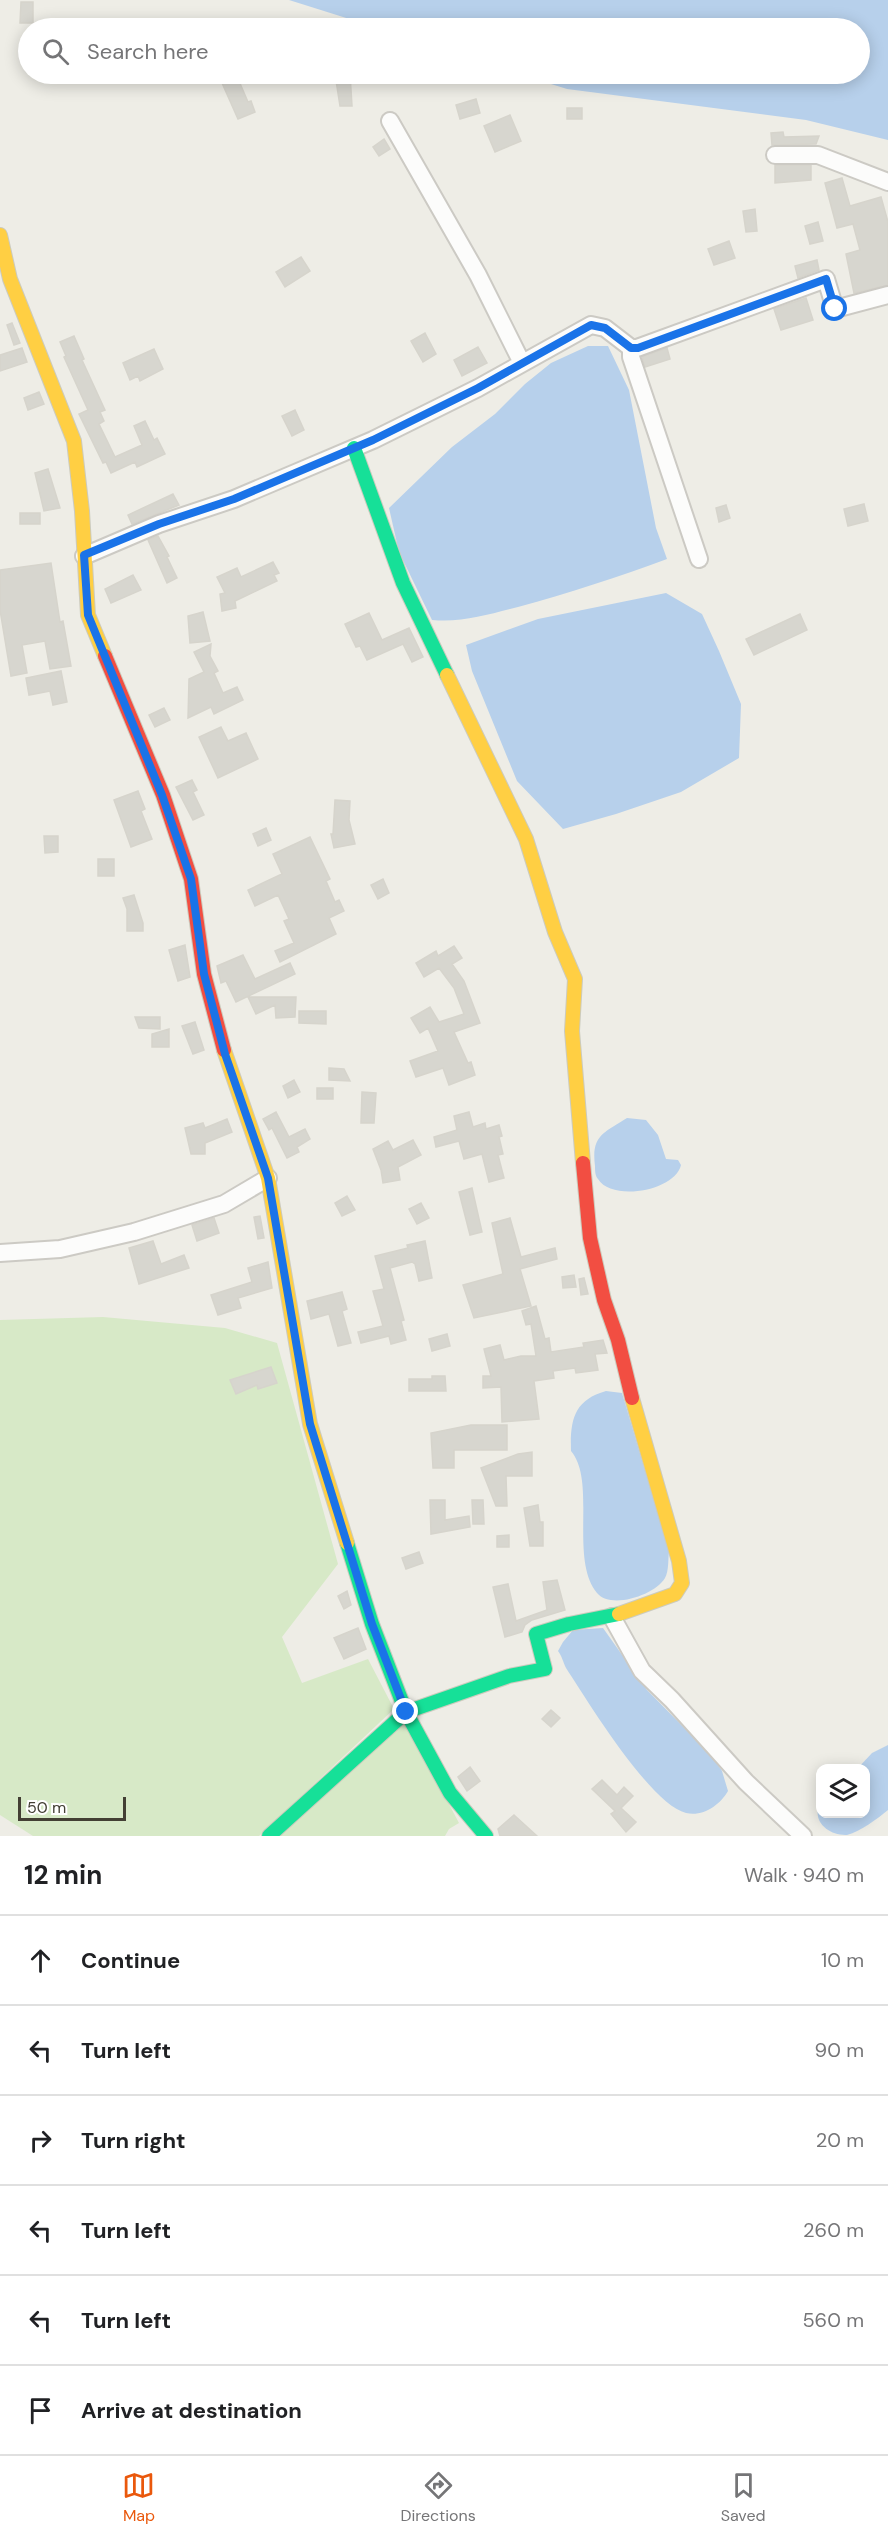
<!DOCTYPE html>
<html lang="en">
<head>
<meta charset="utf-8">
<style>
	:root { --surface:#fff; --page:#f6f6f6; --text:#202124; --muted:#757577; --line:#e0e0e0; --accent:#ea580c }
	body { margin:0; font-family:"DM Sans",sans-serif; background:var(--page); color:var(--text) }
	.controls { position:absolute; right:18px; bottom:18px; display:grid; overflow:hidden; border-radius:12px; box-shadow:0 3px 15px #0003 }
	.controls button { width:54px; height:54px; display:grid; place-items:center; padding:0; border:0; border-bottom:2px solid var(--line); background:var(--surface); color:var(--text); font:30px sans-serif }
	.scale { position:absolute; left:18px; bottom:15px; width:108px; box-sizing:border-box; padding-left:6px; border:3px solid #433f34; border-top:0; font-size:16px; line-height:21px; white-space:nowrap; color:#433f34; -webkit-text-stroke:4px #fff; paint-order:stroke }
	.stop { position:absolute; width:18px; height:18px; margin:-14px; border:4px solid #1a73e8; border-radius:50%; background:#fff }
	.stop.end { background:#1a73e8; border-color:#fff; box-shadow:0 2px 6px #0008 }
	.list { margin:0; padding:0; list-style:none }
	h2 { display:flex; justify-content:space-between; align-items:center; height:78px; margin:0; padding:0 24px; font-size:26px }
	h2 small { font-size:20px; font-weight:400; color:var(--muted) }
	.list li { display:grid; grid-template-columns:39px 1fr auto; gap:18px; align-items:center; box-sizing:border-box; height:90px; padding:0 24px; border-top:2px solid var(--line) }
	.list b { display:block; font-size:22px; white-space:nowrap }
	.list em { font-size:20px; font-style:normal; color:var(--muted) }
	.icon { flex:none; width:33px; height:33px; fill:none; stroke:currentColor; stroke-width:2; stroke-linecap:round; stroke-linejoin:round }
	.map { position:relative; flex:none; width:888px; height:1836px; overflow:hidden }
	.search { position:absolute; background:var(--surface); box-shadow:0 3px 15px #0003; left:18px; right:18px; top:18px; height:66px; display:flex; align-items:center; gap:15px; box-sizing:border-box; padding:0 21px; border-radius:33px; color:var(--muted); font-size:22px }
	.sheet { height:618px; background:var(--surface) }
	nav { display:flex; justify-content:space-around; align-items:center; box-sizing:border-box; height:84px; border-top:2px solid var(--line); background:var(--surface); font-size:16px; color:var(--muted) }
	nav a { display:grid; justify-items:center; gap:3px }
	nav .on { color:var(--accent) }
	.map>svg:first-child { display:block }
	.green { fill:#d7e9c7 }
	.water { fill:#b7d0eb }
	.building { fill:#d7d6cf; stroke:#d6d4cc; stroke-width:1.5 }
	.lines { fill:none; stroke-linecap:round; stroke-linejoin:round }
	.street-casing { stroke:#cccac4; stroke-width:20 }
	.fast-casing { stroke:#cccbbd; stroke-width:16 }
	.slow-casing { stroke:#cccbbd; stroke-width:16 }
	.jam-casing { stroke:#cccbbd; stroke-width:16 }
	.street { stroke:#fcfcfb; stroke-width:16 }
	.fast { stroke:#16e098; stroke-width:14 }
	.slow { stroke:#ffcf43; stroke-width:14 }
	.jam { stroke:#f24e42; stroke-width:14 }
	.route { stroke:#1a73e8; stroke-width:8 }
</style>
</head>
<body>
<div class="map">
<svg width="888" height="1836" viewBox="0 0 888 1836">
	<rect width="100%" height="100%" fill="#eeede6"/>
	<!-- green -->
	<path class="green" d="M103,1317L225,1328L277,1343L338,1564L282,1637L302,1683L368,1659L394,1709L259,1836H33L0,1815V1320Z
		M405,1721L459,1823L449,1829L445,1836H276Z"/>
	<!-- water -->
	<path class="water" d="M289,0H888V140L806,120L567,89L519,74H860V28H378Z
		M588,346H608L629,390L656,528L667,559C618,577 569,593 518,607C490,614 462,623 432,620L399,552L389,508L452,447L495,414L525,384L551,363Z
		M666,593L702,614L719,651L741,704L739,758L681,792L616,814L563,829L517,781L472,671L466,645L538,619Z
		M627,1118L646,1120L658,1135L666,1159L678,1160L681,1165C675,1191 612,1202 598,1179C595,1176 595,1170 595,1166C591,1135 604,1133 627,1118Z
		M606,1391L622,1393L669,1551C668,1559 669,1571 665,1578C655,1595 611,1610 597,1593C569,1559 597,1482 571,1451C570,1420 574,1400 606,1391Z
		M603,1628L647,1690L713,1757L722,1771L728,1791C720,1805 703,1817 686,1813C650,1804 587,1700 566,1668C563,1662 562,1656 558,1651L563,1642L573,1630Z
		M888,1745V1810C877,1819 861,1831 847,1835C829,1836 811,1821 820,1804V1814H866V1768H858L872,1753Z"/>
	<!-- building -->
	<path class="building" d="M21,2H33V23H20Z
		M224,74H236L248,102L251,101L255,112L238,119L222,83L227,81Z
		M335,74H350L352,106H340Z
		M476,99L480,113L460,119L456,105Z
		M567,108H582V119H567Z
		M510,115L521,141L495,152L484,126Z
		M783,132L784,137L819,136L816,144L772,145L771,133Z
		M384,139L390,149L379,156L373,147Z
		M775,165H811V180L775,183Z
		M842,178L850,206L881,197L888,222V285L854,293L846,254L860,250L853,224L837,228L825,183Z
		M755,209L757,231L746,232L743,211Z
		M818,222L823,241L810,244L805,226Z
		M729,241L735,258L714,265L708,249Z
		M301,257L310,271L285,287L276,272Z
		M817,260L819,270L798,278L795,266Z
		M806,298L813,320L781,330L774,309Z
		M12,323L20,343L14,345L7,325Z
		M425,333L436,354L423,362L411,341Z
		M74,336L84,359L82,360L105,410L100,412L104,421L99,424L115,457L142,445L134,426L145,421L154,440L157,438L165,454L137,467L135,462L111,473L106,462L103,463L79,414L88,410L64,357L66,356L60,342Z
		M478,347L487,363L462,376L454,360Z
		M22,348L27,362L0,371V355Z
		M667,348L670,359L645,367L642,357Z
		M154,349L163,369L140,381L138,376L130,380L123,363Z
		M39,392L44,404L28,410L24,398Z
		M295,410L304,430L292,436L282,416Z
		M48,469L60,508L44,511L35,473Z
		M173,494L179,505L132,524L128,515Z
		M864,504L868,521L848,526L844,509Z
		M726,505L730,518L719,522L716,508Z
		M20,513H40V524H20Z
		M158,536L169,556L167,557L177,578L167,583L148,540Z
		M273,562L279,573L274,575L277,581L235,601L236,608L222,611L220,594L225,593L217,577L237,568L241,577Z
		M51,563L60,622L63,621L71,666L50,669L45,641L22,645L27,673L11,676L0,610V570Z
		M133,575L141,590L111,603L105,589Z
		M203,612L210,641L190,643L188,616Z
		M369,613L382,640L409,628L423,657L412,662L403,644L367,660L360,646L356,647L345,624Z
		M800,614L807,630L754,655L746,639Z
		M211,644L210,656L218,671L214,673L223,693L237,687L243,700L214,714L211,707L188,718L189,679L204,672L194,652Z
		M61,671L67,702L53,705L50,691L29,695L26,678Z
		M164,708L170,720L155,727L149,715Z
		M221,727L228,741L246,733L258,759L218,778L199,737Z
		M192,780L197,790L193,792L204,815L193,820L176,787Z
		M138,791L145,809L141,811L152,839L131,847L114,800Z
		M335,800L350,801L349,820L355,844L334,848L331,834H333Z
		M266,828L271,840L258,846L253,834Z
		M44,836H58V852L45,853Z
		M310,837L330,879L326,881L335,902L339,900L344,911L329,918L336,934L280,962L275,951L294,943L284,921L289,919L278,895L255,906L248,890L282,874L273,854Z
		M98,859H114V876H98Z
		M383,879L389,893L378,899L371,885Z
		M134,895L143,923V931H127V909L123,898Z
		M185,945L190,977L178,981L169,950Z
		M454,946L462,958L452,964L464,981L480,1023L454,1032L468,1063L471,1062L475,1075L449,1085L443,1068L416,1077L410,1061L438,1051L428,1028L420,1033L411,1018L430,1007L439,1022L464,1014L454,988L439,968L424,977L416,963L436,951L438,956Z
		M243,955L255,979L290,963L295,974L236,1002L226,981L221,983L217,966Z
		M248,997H296L295,1017L276,1018L275,1005L256,1014Z
		M299,1011H326V1024L299,1023Z
		M135,1017H160V1029L139,1028Z
		M195,1022L204,1050L193,1054L182,1026Z
		M169,1029V1047H152V1034Z
		M329,1068L344,1069L350,1081L329,1080Z
		M294,1080L300,1092L288,1098L283,1086Z
		M317,1088H333V1099H317Z
		M362,1092L376,1093L374,1123H361Z
		M276,1112L289,1137L305,1129L310,1139L297,1147L299,1152L287,1158L272,1128L269,1130L263,1119Z
		M469,1112L473,1127L485,1123L486,1129L499,1125L502,1136L499,1137L503,1154L498,1155L504,1178L489,1182L482,1154L464,1159L459,1141L436,1147L434,1137L457,1130L454,1116Z
		M227,1119L232,1132L205,1143V1154H191L185,1128L203,1123L205,1128Z
		M413,1140L421,1155L398,1167L400,1180L383,1183L381,1170L373,1149L388,1141L393,1150Z
		M472,1188L482,1232L470,1235L459,1192Z
		M347,1196L355,1210L342,1216L335,1203Z
		M421,1203L429,1218L417,1224L409,1209Z
		M260,1216L264,1238L258,1239L254,1217Z
		M214,1218L219,1233L197,1241L192,1225Z
		M510,1218L521,1257L555,1248L557,1259L520,1269L531,1306L474,1318L463,1285L503,1274L492,1223Z
		M153,1241L161,1264L184,1255L189,1268L139,1284L129,1248Z
		M425,1241L432,1278L419,1281L415,1264L412,1262L390,1268L404,1320L401,1321L406,1340L391,1344L389,1336L361,1343L358,1332L383,1326L373,1291L384,1289L375,1256L408,1248L407,1245Z
		M268,1262L272,1288L238,1298L241,1308L218,1315L211,1295L252,1282L248,1268Z
		M574,1275L576,1287L563,1288L562,1277Z
		M584,1278L588,1294L581,1295L579,1279Z
		M342,1292L347,1309L342,1311L351,1343L338,1346L329,1314L311,1319L307,1301Z
		M536,1306L545,1339L549,1338L551,1352L584,1347L583,1343L603,1340L607,1353L595,1354L598,1370L576,1373L575,1368L553,1371L554,1378L534,1381L539,1419L502,1422L501,1387L483,1388V1376H491L484,1349L500,1345L504,1360L521,1356H536L531,1324L526,1325L522,1311Z
		M447,1334L450,1346L432,1351L429,1339Z
		M271,1367L277,1383L258,1389L257,1385L236,1394L230,1380Z
		M432,1376H445L446,1391H409V1379H432Z
		M471,1425H507V1450H454V1468H433L431,1433Z
		M532,1452V1476H506L507,1506H496L481,1468L518,1454Z
		M430,1500H445V1520L469,1516L470,1527L431,1534Z
		M472,1500H483L484,1524H473Z
		M538,1505L540,1522H543V1546H530L524,1508Z
		M509,1535V1547H497V1536Z
		M419,1552L423,1563L406,1569L402,1558Z
		M557,1580L565,1610L532,1620L525,1625L522,1632L505,1637L493,1587L508,1584L516,1621L547,1610L543,1582Z
		M347,1591L351,1605L344,1609L338,1596Z
		M358,1628L366,1649L344,1659L334,1638Z
		M551,1710L560,1718L551,1727L542,1719Z
		M470,1767L480,1781L467,1791L458,1777Z
		M602,1780L617,1795L624,1787L633,1796L621,1808L636,1822L626,1832L611,1814L615,1811L592,1789Z
		M514,1815L537,1836H500L498,1829Z"/>
	<g class="lines">
		<defs>
			<path id="street" d="M390,121L478,275L522,363
				M775,155H818L888,182
				M631,348V357L699,559
				M84,556L159,524L234,499L373,440L478,388L591,325L605,328L631,348H637L826,279L835,309L888,295
				M0,1253L60,1249L134,1232L224,1204L268,1178
				M612,1617L642,1671L672,1700L746,1782L803,1836"/>
			<path id="fast" d="M354,448L403,583L447,675
				M347,1543L372,1624L406,1712L450,1793L486,1836
				M269,1836L406,1712L509,1676L545,1669L536,1634L569,1624L619,1614"/>
			<path id="slow" d="M0,235L10,279L74,441L82,511L88,615L105,656
				M447,675L526,839L555,932L575,979L572,1031L583,1163
				M224,1050L268,1178L310,1424L347,1543
				M619,1614L675,1594L682,1583L679,1561L632,1398"/>
			<path id="jam" d="M105,656L163,795L191,879L204,974L224,1050
				M583,1163L590,1238L604,1300L618,1340L632,1398"/>
		</defs>
		<!-- street casing -->
		<use href="#street" class="street-casing"/>
		<!-- fast casing -->
		<use href="#fast" class="fast-casing"/>
		<!-- slow casing -->
		<use href="#slow" class="slow-casing"/>
		<!-- jam casing -->
		<use href="#jam" class="jam-casing"/>
		<!-- street -->
		<use href="#street" class="street"/>
		<!-- fast -->
		<use href="#fast" class="fast"/>
		<!-- slow -->
		<use href="#slow" class="slow"/>
		<!-- jam -->
		<use href="#jam" class="jam"/>
	</g>
	<g class="lines">
		<!-- route -->
		<path class="route" d="M406,1712L372,1624L310,1424L268,1178L225,1054L204,974L191,879L162,795L88,615L84,555L159,524L234,499L373,440L478,388L591,325L605,328L631,348H638L826,279L835,309"/>
	</g>
</svg>
<div class="controls">
<button><svg class="icon" aria-label="layers" viewBox="0 0 24 24"><path d="M12 4l9 5-9 5-9-5zM3 14l9 5 9-5"/></svg></button>
</div>
<div class="scale">50 m</div>
<div class="stop" style="left:835px;top:309px"></div>
<div class="stop end" style="left:406px;top:1712px"></div>
<div class="search"><svg class="icon" aria-label="search" viewBox="0 0 24 24"><circle cx="10" cy="10" r="6"/><path d="M15 15l6 6"/></svg>Search here</div>
</div>
<section class="sheet">
<h2>12 min<small>Walk · 940 m</small></h2>
<ul class="list">
<li><svg class="icon" aria-label="ahead" viewBox="0 0 24 24"><path d="M12 20V5M6 11l6-6 6 6"/></svg><div><b>Continue</b></div><em>10 m</em></li>
<li><svg class="icon" aria-label="left" viewBox="0 0 24 24"><path d="M17 20v-9H6M10 6l-5 5 5 5"/></svg><div><b>Turn left</b></div><em>90 m</em></li>
<li><svg class="icon" aria-label="right" viewBox="0 0 24 24"><path d="M7 20v-9h11M14 6l5 5-5 5"/></svg><div><b>Turn right</b></div><em>20 m</em></li>
<li><svg class="icon" aria-label="left" viewBox="0 0 24 24"><path d="M17 20v-9H6M10 6l-5 5 5 5"/></svg><div><b>Turn left</b></div><em>260 m</em></li>
<li><svg class="icon" aria-label="left" viewBox="0 0 24 24"><path d="M17 20v-9H6M10 6l-5 5 5 5"/></svg><div><b>Turn left</b></div><em>560 m</em></li>
<li><svg class="icon" aria-label="arrive" viewBox="0 0 24 24"><path d="M6 21V4h12l-3 4 3 4H6"/></svg><div><b>Arrive at destination</b></div></li>
</ul>
</section>
<nav>
<a class="on"><svg class="icon" aria-label="map" viewBox="0 0 24 24"><path d="M3 6l6-2 6 2 6-2v14l-6 2-6-2-6 2zM9 4v14M15 6v14"/></svg>Map</a>
<a><svg class="icon" aria-label="directions" viewBox="0 0 24 24"><path d="M12 3l9 9-9 9-9-9zM9 14v-3h6M13 9l2 2-2 2"/></svg>Directions</a>
<a><svg class="icon" aria-label="saved" viewBox="0 0 24 24"><path d="M7 4h10v16l-5-4-5 4z"/></svg>Saved</a>
</nav>
</body>
</html>
